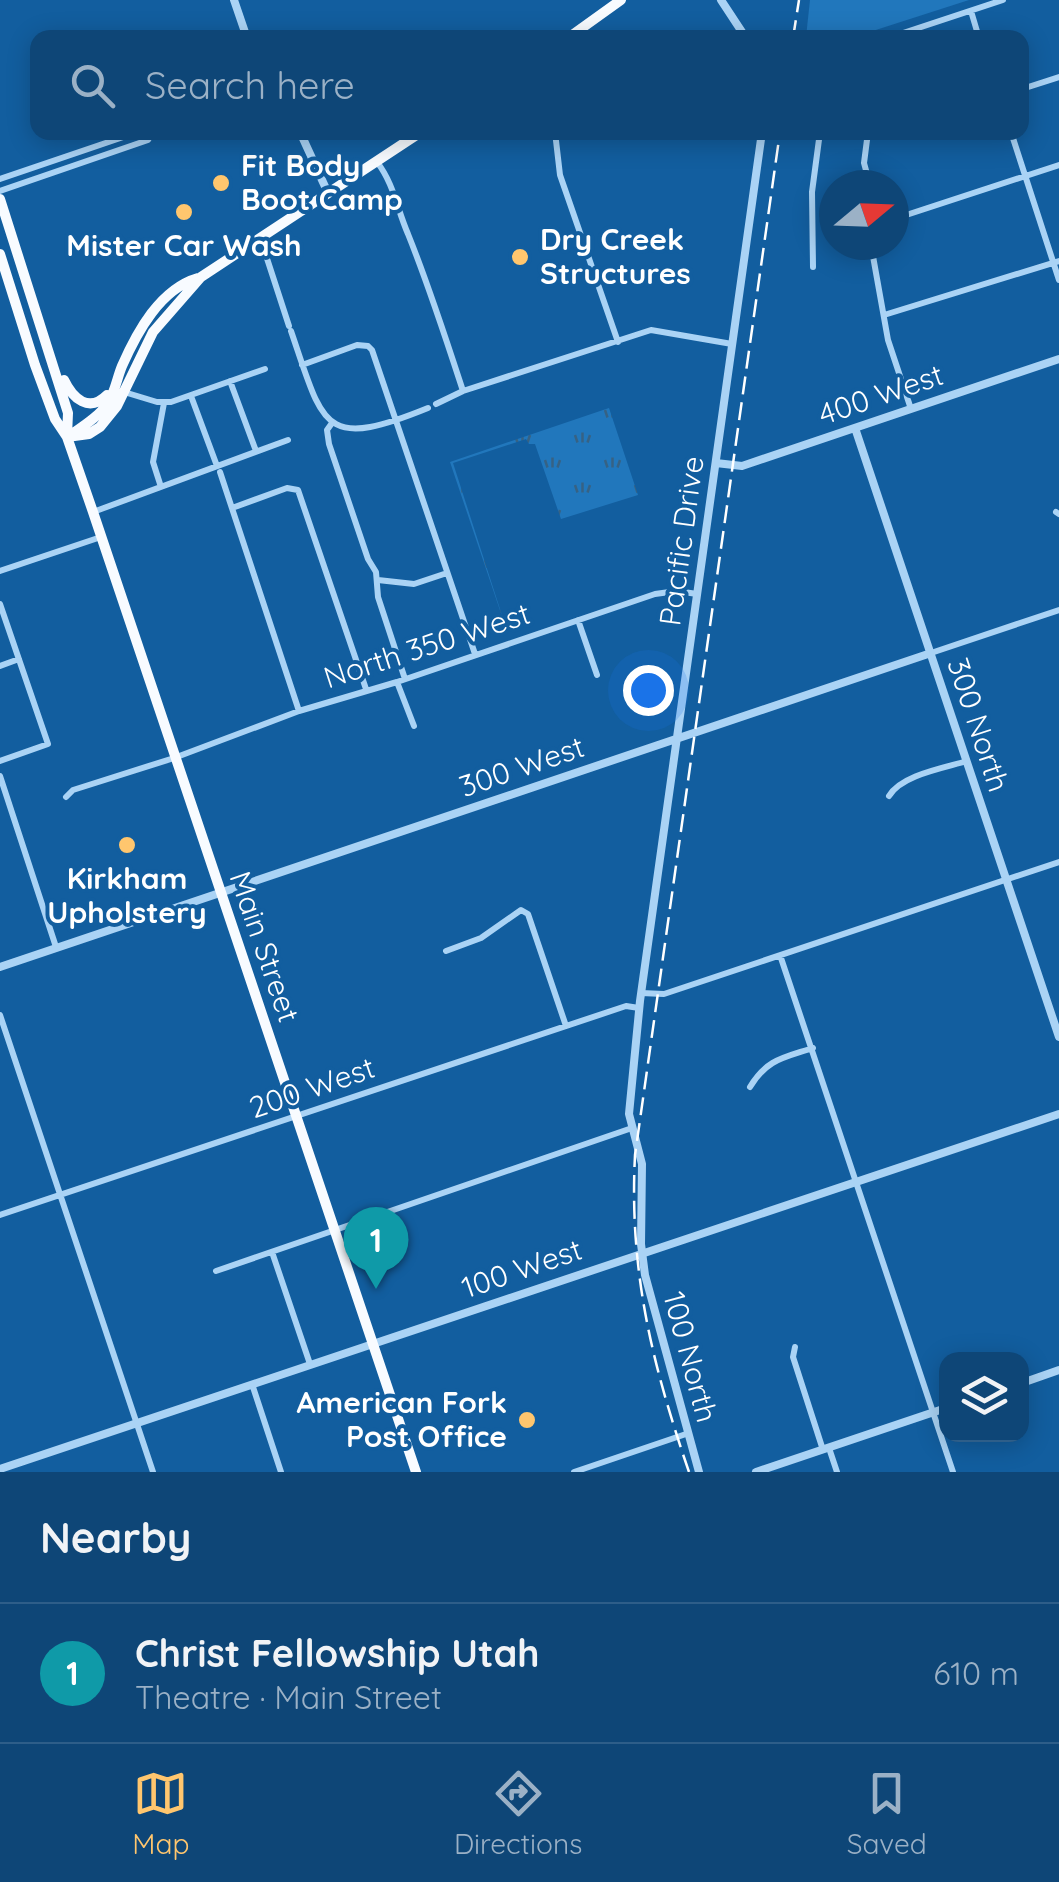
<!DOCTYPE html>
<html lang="en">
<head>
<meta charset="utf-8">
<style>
	:root { --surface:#0e4677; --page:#174d7c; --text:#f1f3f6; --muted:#9bb1c6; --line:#2e5e89; --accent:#ffc66e }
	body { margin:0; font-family:Quicksand,sans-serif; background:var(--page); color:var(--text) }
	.controls { position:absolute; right:30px; bottom:30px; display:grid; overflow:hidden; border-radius:20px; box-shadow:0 5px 25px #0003 }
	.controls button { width:90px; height:90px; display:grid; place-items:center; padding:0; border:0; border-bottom:2px solid var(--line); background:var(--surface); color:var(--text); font:50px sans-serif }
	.compass { position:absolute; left:819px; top:170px; width:90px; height:90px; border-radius:50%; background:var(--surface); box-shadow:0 5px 25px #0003; rotate:71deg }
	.you { position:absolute; left:648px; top:690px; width:35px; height:35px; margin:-25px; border:8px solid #fff; border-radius:50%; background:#1a73e8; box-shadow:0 0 0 15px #1a73e833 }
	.badge { display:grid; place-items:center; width:65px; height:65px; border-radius:50%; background:var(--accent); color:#fff; font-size:32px; font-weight:700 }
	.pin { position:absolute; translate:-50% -82px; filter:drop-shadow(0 2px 5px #0008) }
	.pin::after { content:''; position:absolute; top:52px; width:35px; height:30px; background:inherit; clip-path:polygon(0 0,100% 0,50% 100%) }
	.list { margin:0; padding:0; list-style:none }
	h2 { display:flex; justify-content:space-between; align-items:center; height:130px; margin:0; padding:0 40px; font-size:42px }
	h2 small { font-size:32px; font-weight:400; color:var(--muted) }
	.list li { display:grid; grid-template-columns:65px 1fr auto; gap:30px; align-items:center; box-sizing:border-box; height:140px; padding:0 40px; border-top:2px solid var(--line) }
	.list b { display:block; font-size:38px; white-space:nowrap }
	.list p { margin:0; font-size:32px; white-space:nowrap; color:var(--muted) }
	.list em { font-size:32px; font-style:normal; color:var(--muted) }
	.icon { flex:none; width:55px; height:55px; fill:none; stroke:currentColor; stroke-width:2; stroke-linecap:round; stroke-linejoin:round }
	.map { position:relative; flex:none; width:1059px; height:1472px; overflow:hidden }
	.search { position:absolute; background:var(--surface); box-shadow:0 5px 25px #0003; left:30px; right:30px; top:30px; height:110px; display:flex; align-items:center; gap:25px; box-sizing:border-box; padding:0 35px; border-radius:20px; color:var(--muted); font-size:38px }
	.sheet { height:270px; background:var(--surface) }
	nav { display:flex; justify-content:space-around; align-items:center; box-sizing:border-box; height:140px; border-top:2px solid var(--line); background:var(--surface); font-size:28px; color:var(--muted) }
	nav a { display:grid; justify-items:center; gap:5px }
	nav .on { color:var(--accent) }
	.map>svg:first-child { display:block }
	.grass { fill:url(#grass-tufts) }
	.green { fill:#2177bc }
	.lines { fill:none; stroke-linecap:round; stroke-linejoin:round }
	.minor { stroke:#aad3f5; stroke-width:6 }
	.tertiary { stroke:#aad3f5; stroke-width:8 }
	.primary { stroke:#f8fbff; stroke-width:10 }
	.rail { stroke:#fff; stroke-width:2.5; stroke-dasharray:18 8; stroke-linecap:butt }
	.poi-dot { fill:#ffc66e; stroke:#125e9f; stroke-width:4 }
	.labels { text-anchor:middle; stroke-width:8; stroke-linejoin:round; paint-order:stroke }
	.poi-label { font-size:30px; font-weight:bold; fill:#fff; stroke:#125e9f; text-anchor:start }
	.street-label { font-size:30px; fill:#fff; stroke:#125e9f }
</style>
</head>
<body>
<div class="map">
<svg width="1059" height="1472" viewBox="0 0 1059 1472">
	<defs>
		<pattern id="grass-tufts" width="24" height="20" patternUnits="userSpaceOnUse" patternTransform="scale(2.5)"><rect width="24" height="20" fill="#2177bc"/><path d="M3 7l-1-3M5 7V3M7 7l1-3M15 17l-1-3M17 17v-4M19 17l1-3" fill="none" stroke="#366284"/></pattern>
	</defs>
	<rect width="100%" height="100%" fill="#125e9f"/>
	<!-- grass -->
	<path class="grass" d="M609,408L638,495L561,519L535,444H529L526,439L453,463L508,634L450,462Z"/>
	<!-- green -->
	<path class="green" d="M810,0H969L854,37H806Z"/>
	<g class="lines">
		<!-- minor -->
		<path class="minor" d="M971,11L979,38
			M888,38L1003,0
			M1022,89L1059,77
			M555,132L560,175L618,342
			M868,132L864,163L870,185
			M873,132H888
			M1011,132L1059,280
			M377,162C394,184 397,209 408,234C429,286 446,339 463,391
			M0,179L138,132
			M0,191L148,140L153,132
			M894,219L1059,165
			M260,237L289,326
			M871,245L888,340L911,409
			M813,267L812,192L820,132
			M884,315L1059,261
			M291,331C324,427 322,451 428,408
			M302,365L357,345L368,346L372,350L475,654
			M230,381L256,451
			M124,392L157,402H171L265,369
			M191,396L217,466
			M436,404L463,391L651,330L732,344
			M332,423L327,430L329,444L368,559L376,572L378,597L405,679
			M220,472L299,711
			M161,487L153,462L164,403
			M232,508L287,488L298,490L366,689
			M93,512L288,440
			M1056,512L1059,514
			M0,571L101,537
			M378,580L414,584L447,573
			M0,604L48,744L0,761
			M578,620L597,675
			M931,653L1059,610
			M0,666L19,659
			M397,682L414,726
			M0,776L56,947
			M889,796C901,775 944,768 967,761
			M66,797L73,790L174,758L299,711L397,682L655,594L677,591L697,594
			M446,951L481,938L521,910L528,914L566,1026
			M780,955L953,1472
			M641,993L664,994L1059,862
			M0,1015L153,1472
			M750,1087C767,1059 783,1058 813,1048
			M0,1215L626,1006L639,1008
			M272,1252L310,1364
			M216,1271L632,1128
			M795,1347L793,1357L823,1450
			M252,1384L281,1472
			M829,1448L837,1472
			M574,1472L686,1434"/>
		<!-- tertiary -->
		<path class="tertiary" d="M234,0L247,38
			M721,0L746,38
			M300,132L328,193
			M855,428L1059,1037
			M716,463L742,466L1059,359
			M0,967L931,653
			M1022,1383L1059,1370
			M0,1469L1059,1114
			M699,1472L645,1275L641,1244L642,1164L629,1114L640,1001L762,132
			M756,1472L946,1408"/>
		<!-- primary -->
		<path class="primary" d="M568,38L621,0
			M0,199L68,413L67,436
			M0,254L35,365L55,419L67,437L93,512L416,1472
			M64,380C73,399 89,413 107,395
			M72,434C85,425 99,416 108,403C115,392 117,378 122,366C137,332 160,289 198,278
			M67,437L89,434L100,427L117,406L153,332L201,277L421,132"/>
		<!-- rail -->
		<path class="rail" d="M793,38L799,0
			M689,1472C652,1364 629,1271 635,1155L780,132"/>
	</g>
	<!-- markers -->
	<g class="poi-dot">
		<circle cx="221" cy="183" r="10"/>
		<circle cx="184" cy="212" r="10"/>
		<circle cx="520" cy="257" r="10"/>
		<circle cx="127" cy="845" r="10"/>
		<circle cx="527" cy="1420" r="10"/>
	</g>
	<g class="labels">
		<!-- poi labels -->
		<g class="poi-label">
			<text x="241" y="176">Fit Body<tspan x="241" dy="34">Boot Camp</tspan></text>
			<text x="540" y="250">Dry Creek<tspan x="540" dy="34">Structures</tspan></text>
			<text x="184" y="256" text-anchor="middle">Mister Car Wash</text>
			<text x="127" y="889" text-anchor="middle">Kirkham<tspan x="127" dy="34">Upholstery</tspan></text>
			<text x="507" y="1413" text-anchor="end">American Fork<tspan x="507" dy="34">Post Office</tspan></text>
		</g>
		<!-- street labels -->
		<g class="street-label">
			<text transform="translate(881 395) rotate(-19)" y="10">400 West</text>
			<text transform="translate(682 541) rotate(-82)" y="10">Pacific Drive</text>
			<text transform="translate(427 646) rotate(-18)" y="10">North 350 West</text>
			<text transform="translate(978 725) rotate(72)" y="10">300 North</text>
			<text transform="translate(522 767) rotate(-19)" y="10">300 West</text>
			<text transform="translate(264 947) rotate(71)" y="10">Main Street</text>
			<text transform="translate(312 1088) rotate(-19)" y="10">200 West</text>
			<text transform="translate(522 1269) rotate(-19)" y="10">100 West</text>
			<text transform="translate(690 1357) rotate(75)" y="10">100 North</text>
		</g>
	</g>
</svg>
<div class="controls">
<button><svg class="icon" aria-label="layers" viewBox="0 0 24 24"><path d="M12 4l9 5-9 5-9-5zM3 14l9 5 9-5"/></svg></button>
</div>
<svg class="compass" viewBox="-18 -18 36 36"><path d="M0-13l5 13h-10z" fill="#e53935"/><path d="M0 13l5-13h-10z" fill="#9bb1c6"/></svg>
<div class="you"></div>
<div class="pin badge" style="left:376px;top:1289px;background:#0f9aa8">1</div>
<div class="search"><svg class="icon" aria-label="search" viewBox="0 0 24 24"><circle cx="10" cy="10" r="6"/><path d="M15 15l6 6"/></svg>Search here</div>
</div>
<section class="sheet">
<h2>Nearby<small></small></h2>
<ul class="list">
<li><span class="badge" style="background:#0f9aa8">1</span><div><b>Christ Fellowship Utah</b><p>Theatre · Main Street</p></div><em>610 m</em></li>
</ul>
</section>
<nav>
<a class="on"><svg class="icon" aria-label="map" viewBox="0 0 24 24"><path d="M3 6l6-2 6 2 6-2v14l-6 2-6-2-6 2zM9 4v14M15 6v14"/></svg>Map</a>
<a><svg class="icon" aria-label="directions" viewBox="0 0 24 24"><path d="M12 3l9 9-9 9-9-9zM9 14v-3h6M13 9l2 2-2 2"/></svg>Directions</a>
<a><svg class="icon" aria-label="saved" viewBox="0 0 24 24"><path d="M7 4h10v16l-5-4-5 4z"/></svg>Saved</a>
</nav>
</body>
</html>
